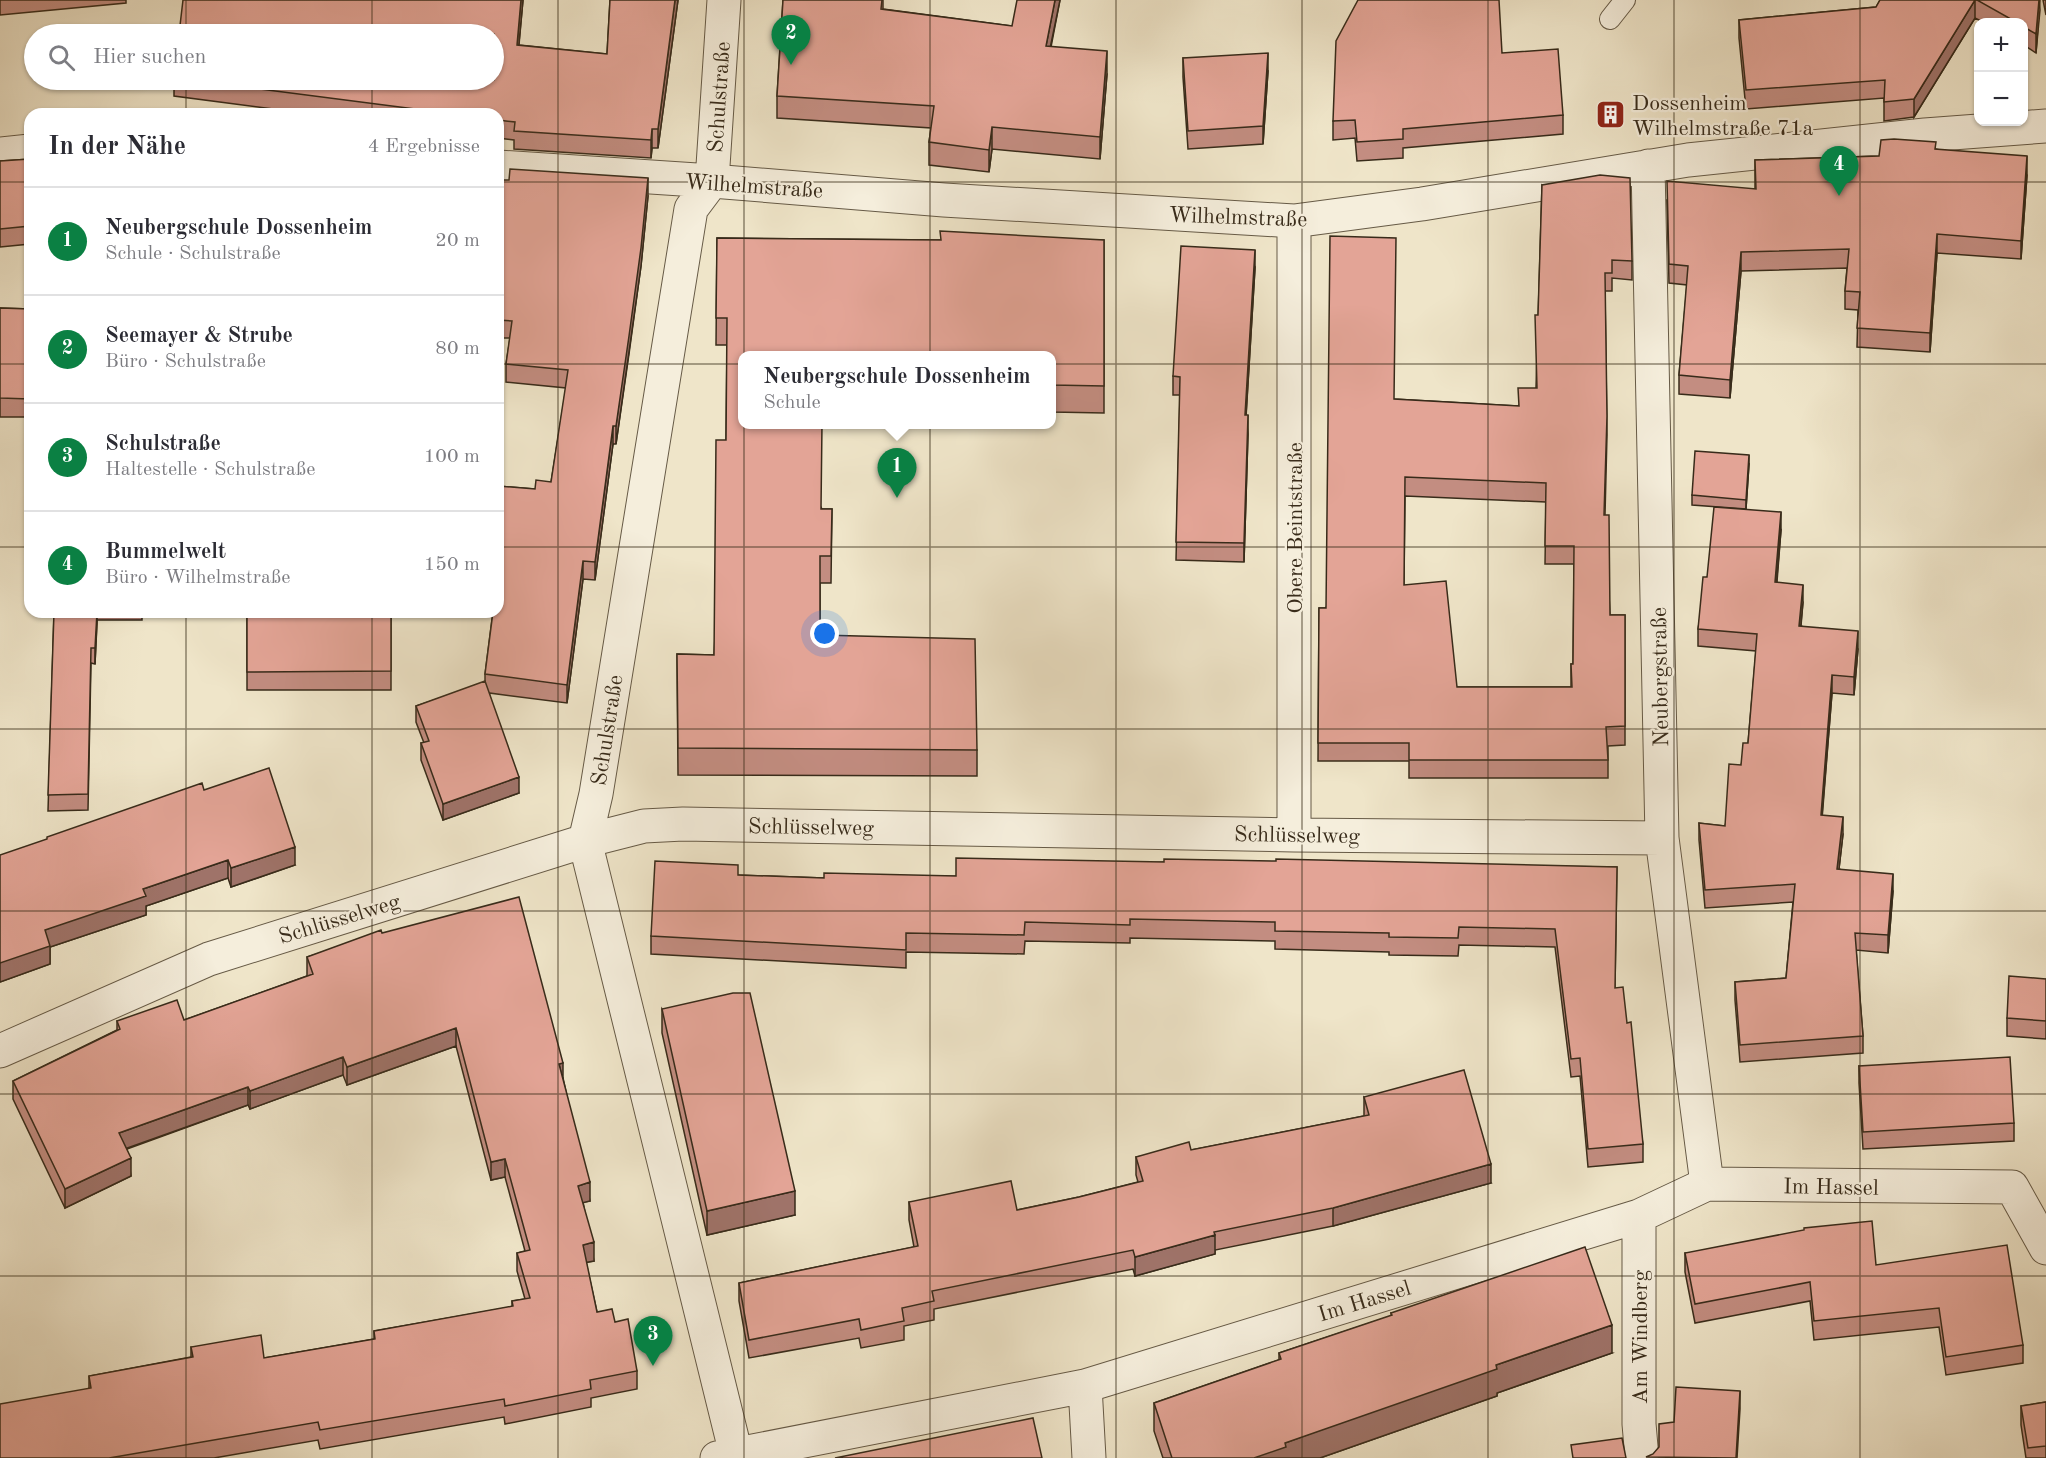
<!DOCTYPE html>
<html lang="de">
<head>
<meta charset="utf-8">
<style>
	:root { --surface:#fff; --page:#f2f2f3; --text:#2b2b33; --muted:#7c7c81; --line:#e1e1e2; --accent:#0b8043 }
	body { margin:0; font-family:"Old Standard TT",serif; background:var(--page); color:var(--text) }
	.controls { position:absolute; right:18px; top:18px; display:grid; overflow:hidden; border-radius:12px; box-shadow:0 2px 4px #0004 }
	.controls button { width:54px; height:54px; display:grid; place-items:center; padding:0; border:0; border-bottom:2px solid var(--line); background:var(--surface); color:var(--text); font:30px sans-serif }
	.you { position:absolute; left:825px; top:634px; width:21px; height:21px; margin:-15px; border:4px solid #fff; border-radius:50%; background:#1a73e8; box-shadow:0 0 0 9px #1a73e833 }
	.badge { display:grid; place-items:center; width:39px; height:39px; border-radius:50%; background:var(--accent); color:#fff; font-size:20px; font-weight:700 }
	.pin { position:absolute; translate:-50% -50px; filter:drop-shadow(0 2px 3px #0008) }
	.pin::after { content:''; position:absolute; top:32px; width:21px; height:18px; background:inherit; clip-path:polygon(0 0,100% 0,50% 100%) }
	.popup { position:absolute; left:738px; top:351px; width:318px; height:78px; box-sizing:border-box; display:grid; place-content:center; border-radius:12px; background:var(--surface); filter:drop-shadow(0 2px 4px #0005); font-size:20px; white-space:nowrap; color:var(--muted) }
	.popup b { font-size:22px; color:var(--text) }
	.popup::after { content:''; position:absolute; left:50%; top:100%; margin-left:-12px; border:12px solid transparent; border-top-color:var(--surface) }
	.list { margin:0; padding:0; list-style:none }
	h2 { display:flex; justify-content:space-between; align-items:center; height:78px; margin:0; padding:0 24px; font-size:26px }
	h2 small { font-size:20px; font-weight:400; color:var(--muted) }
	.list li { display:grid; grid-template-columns:39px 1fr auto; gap:18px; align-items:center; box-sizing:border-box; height:108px; padding:0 24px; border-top:2px solid var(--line) }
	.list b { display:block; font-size:22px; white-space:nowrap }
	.list p { margin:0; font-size:20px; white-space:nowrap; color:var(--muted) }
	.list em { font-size:20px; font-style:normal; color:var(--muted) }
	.icon { flex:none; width:33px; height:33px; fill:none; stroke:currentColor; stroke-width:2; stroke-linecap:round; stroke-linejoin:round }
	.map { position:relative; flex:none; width:2046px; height:1458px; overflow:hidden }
	.search { position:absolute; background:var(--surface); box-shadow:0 2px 4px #0004; left:24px; top:24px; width:480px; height:66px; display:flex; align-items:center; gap:15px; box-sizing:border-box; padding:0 21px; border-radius:33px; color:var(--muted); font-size:22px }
	.panel { position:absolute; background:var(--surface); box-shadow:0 2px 4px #0004; left:24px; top:108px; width:480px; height:510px; border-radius:18px }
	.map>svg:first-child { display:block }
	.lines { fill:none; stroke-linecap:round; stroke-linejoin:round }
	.service-casing { stroke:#665a46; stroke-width:22 }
	.minor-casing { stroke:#665a46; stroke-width:35 }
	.service { stroke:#f5eedc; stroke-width:20 }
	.minor { stroke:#f5eedc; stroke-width:33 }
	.wall { fill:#c38d81; stroke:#382b1a; stroke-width:1.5; fill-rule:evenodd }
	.shaded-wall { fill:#9f7369; stroke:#382b1a; stroke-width:1.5 }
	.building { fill:#e3a496; stroke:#382b1a; stroke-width:1.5; fill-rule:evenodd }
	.grid { fill:none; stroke:#382b1a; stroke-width:1.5; stroke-opacity:0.55 }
	.labels { text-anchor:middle; stroke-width:4.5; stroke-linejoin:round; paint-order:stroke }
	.street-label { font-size:22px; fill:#382b1a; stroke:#f5eedc }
	.poi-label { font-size:22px; fill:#382b1a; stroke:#f5eedc; text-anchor:start }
</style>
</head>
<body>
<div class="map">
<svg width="2046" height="1458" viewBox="0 0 2046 1458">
	<rect width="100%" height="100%" fill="#efe5c9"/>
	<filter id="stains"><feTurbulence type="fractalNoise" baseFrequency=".00333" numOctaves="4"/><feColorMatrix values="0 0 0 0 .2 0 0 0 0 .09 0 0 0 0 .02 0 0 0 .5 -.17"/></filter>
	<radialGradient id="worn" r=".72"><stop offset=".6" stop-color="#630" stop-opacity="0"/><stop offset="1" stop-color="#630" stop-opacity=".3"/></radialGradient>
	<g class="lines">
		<defs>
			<path id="service" d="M1610,19L1625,0"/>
			<path id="minor" d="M724,0L712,181L691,209L596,794L585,841L736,1454
				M0,154L30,151
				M1648,166L1662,838L1707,1184
				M498,167L712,181L944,200L1294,221L1422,204L1688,160L1925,135L2046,126
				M1294,221V835
				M0,1051L209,959L585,841L644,826L683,824L1294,835L1662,838
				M1639,1216V1424L1642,1458
				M1085,1386L1089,1458
				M717,1458L1085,1386L1639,1216L1707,1184L2012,1187L2046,1248"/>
		</defs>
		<!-- service casing -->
		<use href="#service" class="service-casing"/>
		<!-- minor casing -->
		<use href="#minor" class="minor-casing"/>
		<!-- service -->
		<use href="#service" class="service"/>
		<!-- minor -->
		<use href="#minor" class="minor"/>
	</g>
	<!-- wall -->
	<path class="wall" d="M0,0H126V3L0,15Z
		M183,0H523L519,45L607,54L610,0H678L658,148H652L651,158L514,149V140L498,138V114H312L174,96V80H494Z
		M783,0H883V9L1012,26L1060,0L1051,47L1107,74L1100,159L992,149L989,172L929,165V142L931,128L777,118V96Z
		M1880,0H2040L2036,53L2024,45V22H1983L1975,18L1914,117L1884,121V98L1746,109L1739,38V20L1876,7Z
		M2043,0H2046V15Z
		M1502,53L1563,115V134L1403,148V158L1357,161L1355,138L1333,140V121Z
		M1183,58L1268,71L1263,144L1188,149L1183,77Z
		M1936,149L2027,175L2021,259L1937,253L1930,352L1857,347L1858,310L1845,309V291L1847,268L1741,271L1730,398L1679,394V375L1687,285L1669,283L1667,200L1755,189V160L1879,156Z
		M30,159V244L0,247V161Z
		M498,180L648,196L641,266L629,354L616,444H613L595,580L583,579L567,703L489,693L519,793L443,820L421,760V743H424L416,722V706L485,683V674L499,564L498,486L535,489L551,482L566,388L506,382V364L510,338H498Z
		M1542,185L1632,261V280L1612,278V291H1605L1607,435L1605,515L1610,615H1625V745L1608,746V778H1409V761H1318L1319,608H1326L1394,399L1518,406L1536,388ZM1405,496L1546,502L1545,564H1574L1573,664H1571V687H1457L1404,585Z
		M717,238L940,240H1104V413L1052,412V356H742L822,509H832L831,583H820V635L977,750V776L678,775L677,654L714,655L726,440L727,345H716Z
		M1255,268L1246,415L1248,434L1244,562L1176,560L1180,395H1173V376Z
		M0,308L30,309V417H0Z
		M1749,464L1746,509L1692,505V495Z
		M1781,530L1777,582L1803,602L1801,626L1858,649L1854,695L1832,693L1822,815L1843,834L1839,869L1893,891L1888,953L1856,950L1863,1036V1053L1740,1062L1735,1000V982L1786,978L1793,902L1705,908L1699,840V823L1725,826L1741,765L1748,743L1756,651L1698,646V629L1707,577Z
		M54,612H142V620H97L95,664L91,663L88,810L48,811Z
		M247,612H391V690H247Z
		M204,790L295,865L231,887L228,878L146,906V915L50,947V964L0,982Z
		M1164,862L1617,867L1615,988L1643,1144V1162L1588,1167L1580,1076L1571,1077L1555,947L1459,945L1458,956L1389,955V952L1275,949V941L1130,938V943L1025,941L1024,954L906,952V968L651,954V936L738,875L824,878L956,876Z
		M382,933L563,1078L590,1201L583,1202L594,1261L586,1262L597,1312L615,1322L637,1371V1389L591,1398V1407L505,1424L504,1417L320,1449L318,1440L214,1458H0L89,1388V1376L191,1357V1347L264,1358L374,1339V1331L512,1307V1301L525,1299L517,1271V1253L525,1251L505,1177L491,1180L456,1046L347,1085L343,1075L250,1109L248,1105L127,1149L131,1176L65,1208L13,1099V1081L117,1030V1021L184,1020L307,976V957Z
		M2046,979V1039L2007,1036V1018Z
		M662,1009L795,1215L707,1235L662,1033Z
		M1859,1066L2014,1123V1141L1863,1149L1859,1083Z
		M1364,1097L1491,1183L1333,1226L1215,1250V1254L1135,1276L1133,1269L934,1309V1320L904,1326V1340L861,1348L859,1338L749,1358L739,1301V1283L914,1247L909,1220V1202L1017,1210L1079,1197L1138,1182L1136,1175V1157L1191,1150L1364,1116Z
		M1685,1253L1876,1265L2023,1345V1363L1946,1375L1939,1327L1814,1340L1810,1301L1695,1323L1685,1272Z
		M1391,1313L1612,1353L1497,1393V1396L1320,1458H1163L1154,1431V1403L1279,1360V1353L1391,1316Z
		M2046,1402V1458H2026L2021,1425V1406Z"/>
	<!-- shaded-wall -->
	<path class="shaded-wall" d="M521,0H523L517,64V45Z
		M675,0H678L658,148V129Z
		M1055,0H1060L1046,68V46Z
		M1975,0V18L1914,117V99Z
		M2039,0L2040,10L2036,53V34Z
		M1107,51V74L1100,159V137Z
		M1268,53V71L1263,144V126Z
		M992,127V149L989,172V150Z
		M652,129V148L651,158V140Z
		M2027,156V175L2021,259V241Z
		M648,178V196L641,266L616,444V426Z
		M1937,234V253L1930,352V333Z
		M1255,250V268L1245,434V415Z
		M1741,252V271L1730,398V380Z
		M1248,415V434L1244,562V543Z
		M613,426V444L595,580V562Z
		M1749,455V464L1746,509V500Z
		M1781,512V530L1775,600V582Z
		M583,561V579L567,703V685Z
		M1803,585V602L1799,644V626Z
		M97,612V624L95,664V648Z
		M1858,631V649L1854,695V677Z
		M1832,675V693L1821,832V815Z
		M519,777V793L443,820V804Z
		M1843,817V834L1837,886V869Z
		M295,847V865L231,887V868Z
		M228,860V878L146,906V915L50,947V964L0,982V963L45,930L143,889Z
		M1893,874V891L1888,953V935Z
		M456,1028V1046L347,1085V1067Z
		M343,1057V1075L250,1109V1091Z
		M563,1063V1081L559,1064Z
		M248,1087V1105L119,1151V1133Z
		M131,1158V1176L65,1208V1189Z
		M505,1159V1177L491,1180V1162Z
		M1491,1164V1183L1333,1226V1208Z
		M590,1182V1201L578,1204V1186Z
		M795,1191V1215L707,1235V1211Z
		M1215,1235V1254L1135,1276V1257Z
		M594,1242V1261L583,1263V1245Z
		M1612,1325V1353L1497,1393V1396L1320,1458H1254L1285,1443L1496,1365Z
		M1740,1391V1409L1737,1458H1736Z"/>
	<!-- building -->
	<path class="building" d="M183,0H521L517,45L607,54L610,0H675L658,129H652L651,140L514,131L515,122L498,120V114H454L190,80H494V34H179Z
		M783,0H882L881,9L1012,26L1017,0H1055L1046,46L1107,51L1100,137L992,127L989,150L929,142L934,106L777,96Z
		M1358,0H1499L1502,53L1558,49L1563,115L1403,129V139L1357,142L1355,120L1333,121L1336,41Z
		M1880,0H1975L1914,99L1884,102L1885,80L1746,90L1739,20L1876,7Z
		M1977,0H2039L2036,34L2024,27V22H2016Z
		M1268,53L1263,126L1188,131L1183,58Z
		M1894,139L1936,142L1935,149L2027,156L2021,241L1937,234L1930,333L1857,328L1860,292L1845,291L1849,249L1741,252L1730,380L1679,375L1688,266L1669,264L1667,181L1756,189L1755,160L1879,156L1881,140Z
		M30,159V226L0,229V161Z
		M510,169L648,178L641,248L629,336L616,426H613L595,562L583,561L567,685L485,674L493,612H498V569L501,547L498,546V486L535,489L536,480L551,482L568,370L506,364L512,321L498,320V180H509Z
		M1600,175L1630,178L1632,261L1612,260V273H1605L1607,416L1604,515H1609L1610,615H1625V726L1606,727L1608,760H1409V743H1318L1319,608H1326L1330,236L1396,238L1394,399L1519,406L1518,388H1537L1535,315H1538L1542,185ZM1405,477L1546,483L1545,546H1574L1573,664H1571L1572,687H1457L1446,581L1404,585Z
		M940,231L1104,240V386L1052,385V356H742V424H822L821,509H832L831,556H820V635L975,639L977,750L678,748L677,654L714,655L716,440H726L727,318H716L717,238L941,240Z
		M1181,246L1255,250L1245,415H1248L1244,543L1176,542L1180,377L1173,376Z
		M0,308L30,309V399L0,398Z
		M1695,451L1749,455L1746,500L1692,495Z
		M1714,507L1781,512L1775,582L1803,585L1799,626L1858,631L1854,677L1832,675L1821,815L1843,817L1837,869L1893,874L1888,935L1855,933L1863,1036L1740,1045L1735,982L1786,978L1795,884L1705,890L1699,823L1725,826L1729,764L1741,765L1743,743H1748L1757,634L1698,629L1703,577H1707Z
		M54,612H97L95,648H91L88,794L48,795Z
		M247,612H391V671L247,672Z
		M485,681L519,777L443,804L421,743L429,741L416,706Z
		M269,768L295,847L231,868L228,860L143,889L146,896L45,930L50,946L0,963V855L47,839V837L202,783L204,790Z
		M956,858L1164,862V859L1276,861V859L1617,867L1615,988L1623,987L1627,1023L1631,1022L1643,1144L1588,1149L1580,1058L1571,1059L1555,929L1459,927L1458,938L1389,937V933L1275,931V922L1130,919V925L1025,922L1024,935L906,933V950L651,936L655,861L738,865V875L824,878V873L956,876Z
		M519,897L563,1063L559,1064L590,1182L578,1186L594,1242L583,1245L597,1312L612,1309L615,1322L628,1319L637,1371L590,1380L591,1389L505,1406L504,1399L320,1430L318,1422L109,1458H0V1404L91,1388L89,1376L193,1357L191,1347L261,1335L264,1358L375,1339L374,1331L513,1306L512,1301L530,1298L517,1253L530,1250L505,1159L491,1162L456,1028L347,1067L343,1057L250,1091L248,1087L119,1133L131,1158L65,1189L13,1081L120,1029L117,1021L177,1000L184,1020L313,974L307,957L381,930L382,933Z
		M2009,976L2046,979V1021L2007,1018Z
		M733,993H750L795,1191L707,1211L662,1009Z
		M2010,1057L2014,1123L1863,1132L1859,1066Z
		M1464,1070L1491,1164L1333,1208L1214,1232L1215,1235L1135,1257L1133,1250L932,1291L934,1301L902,1308L904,1321L861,1330L859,1319L749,1340L739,1283L918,1246L909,1202L1011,1181L1017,1210L1079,1197L1143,1181L1136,1157L1189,1142L1191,1150L1369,1115L1364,1097Z
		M1872,1221L1876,1265L2007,1245L2023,1345L1946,1357L1939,1308L1814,1321L1810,1282L1695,1304L1685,1253L1804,1230V1228Z
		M1585,1247L1612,1325L1496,1365L1497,1369L1285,1443L1286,1447L1254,1458H1172L1154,1403L1281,1359L1279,1353L1392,1315L1391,1313Z
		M1676,1387L1740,1391L1736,1458L1646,1457L1653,1454L1659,1447V1424L1674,1422Z
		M2046,1402V1446L2028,1448L2021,1406Z
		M1033,1418L1042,1458H835Z
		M1622,1438L1626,1458H1573L1571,1445Z"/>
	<!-- grid -->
	<path class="grid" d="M186,0V34M372,0V34M558,0V1458M744,0V1458M930,0V1458M1116,0V1458M1302,0V1458M1488,0V1458M1674,0V1458M1860,0V1458M186,80V114M372,80V114M0,182H30M498,182H2046M0,364H30M498,364H2046M0,547H30M498,547H2046M186,612V1458M372,612V1458M0,729H2046M0,911H2046M0,1094H2046M0,1276H2046"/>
	<!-- icons -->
	<defs>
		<symbol id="building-square" viewBox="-11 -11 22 22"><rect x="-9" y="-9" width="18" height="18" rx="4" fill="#8f2418" stroke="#f5eedc"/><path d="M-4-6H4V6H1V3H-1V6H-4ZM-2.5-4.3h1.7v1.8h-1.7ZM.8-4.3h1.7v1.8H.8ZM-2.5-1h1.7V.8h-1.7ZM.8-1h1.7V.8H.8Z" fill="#fff"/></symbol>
	</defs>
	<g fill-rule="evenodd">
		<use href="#building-square" x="1594" y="98" width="33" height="33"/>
	</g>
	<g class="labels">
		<!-- street labels -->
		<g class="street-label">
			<text transform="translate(718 97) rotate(-86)" y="8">Schulstraße</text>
			<text transform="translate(754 185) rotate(4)" y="8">Wilhelmstraße</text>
			<text transform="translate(1238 216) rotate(2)" y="8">Wilhelmstraße</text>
			<text transform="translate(1294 528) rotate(-90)" y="8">Obere Beintstraße</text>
			<text transform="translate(1659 677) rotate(-91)" y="8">Neubergstraße</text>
			<text transform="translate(606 730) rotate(-81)" y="8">Schulstraße</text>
			<text transform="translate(811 826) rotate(1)" y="8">Schlüsselweg</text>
			<text transform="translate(1297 834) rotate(1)" y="8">Schlüsselweg</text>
			<text transform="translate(339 918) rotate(-17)" y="8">Schlüsselweg</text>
			<text transform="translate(1831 1186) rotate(1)" y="8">Im Hassel</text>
			<text transform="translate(1364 1300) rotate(-17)" y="8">Im Hassel</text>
			<text transform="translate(1639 1337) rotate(-90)" y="8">Am Windberg</text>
		</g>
		<!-- poi labels -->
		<g class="poi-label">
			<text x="1632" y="110">Dossenheim<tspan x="1632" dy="25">Wilhelmstraße 71a</tspan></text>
		</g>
	</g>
	<rect width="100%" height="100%" filter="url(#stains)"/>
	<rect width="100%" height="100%" fill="url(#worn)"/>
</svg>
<div class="controls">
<button>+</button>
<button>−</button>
</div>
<div class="you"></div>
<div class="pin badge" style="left:897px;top:498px">1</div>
<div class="popup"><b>Neubergschule Dossenheim</b>Schule</div>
<div class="pin badge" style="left:791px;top:65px">2</div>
<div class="pin badge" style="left:653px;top:1366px">3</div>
<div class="pin badge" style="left:1839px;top:196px">4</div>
<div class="search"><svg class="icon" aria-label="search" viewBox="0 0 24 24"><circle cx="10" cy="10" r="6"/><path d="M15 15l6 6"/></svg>Hier suchen</div>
<section class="panel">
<h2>In der Nähe<small>4 Ergebnisse</small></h2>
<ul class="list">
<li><span class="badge">1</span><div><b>Neubergschule Dossenheim</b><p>Schule · Schulstraße</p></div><em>20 m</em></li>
<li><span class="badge">2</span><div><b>Seemayer &amp; Strube</b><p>Büro · Schulstraße</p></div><em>80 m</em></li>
<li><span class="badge">3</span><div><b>Schulstraße</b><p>Haltestelle · Schulstraße</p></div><em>100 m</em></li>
<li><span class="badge">4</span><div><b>Bummelwelt</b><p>Büro · Wilhelmstraße</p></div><em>150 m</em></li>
</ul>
</section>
</div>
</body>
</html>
